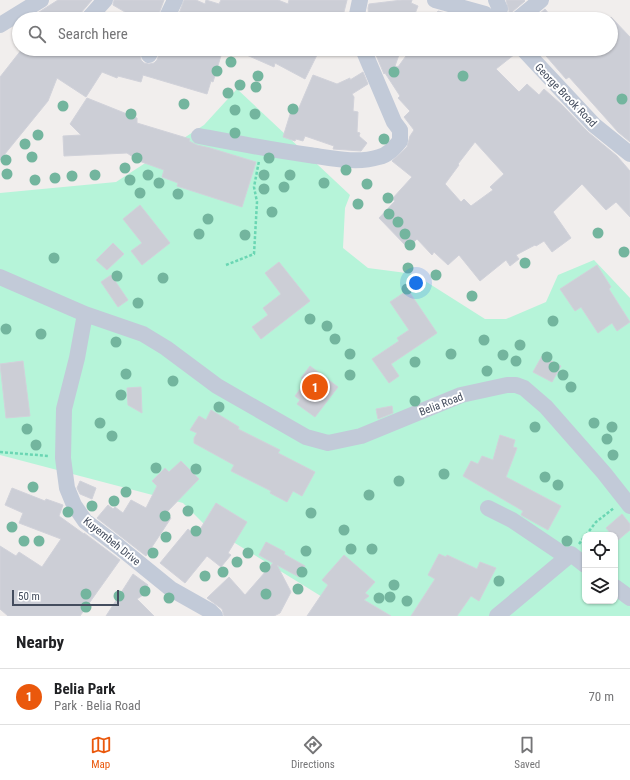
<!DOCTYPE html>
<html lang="en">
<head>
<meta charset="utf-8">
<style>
	:root { --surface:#fff; --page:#f6f6f6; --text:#202124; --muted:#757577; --line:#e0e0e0; --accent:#ea580c }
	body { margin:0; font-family:"Roboto Condensed",sans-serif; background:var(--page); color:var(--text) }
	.controls { position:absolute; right:12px; bottom:12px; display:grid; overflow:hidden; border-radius:8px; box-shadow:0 1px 3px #0004 }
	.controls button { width:36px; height:36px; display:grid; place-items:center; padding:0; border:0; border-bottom:1px solid var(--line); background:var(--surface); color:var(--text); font:20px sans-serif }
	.scale { position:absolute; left:12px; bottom:10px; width:107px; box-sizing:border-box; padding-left:4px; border:2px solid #444d5e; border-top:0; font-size:11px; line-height:14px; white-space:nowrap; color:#444d5e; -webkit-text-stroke:3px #fff; paint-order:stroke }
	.you { position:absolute; left:416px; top:283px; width:14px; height:14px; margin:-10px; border:3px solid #fff; border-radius:50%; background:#1a73e8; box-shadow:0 0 0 6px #1a73e833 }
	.badge { display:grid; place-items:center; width:26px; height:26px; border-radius:50%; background:var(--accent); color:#fff; font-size:13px; font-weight:700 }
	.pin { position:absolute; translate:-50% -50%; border:2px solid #fff; box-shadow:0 1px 4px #0006 }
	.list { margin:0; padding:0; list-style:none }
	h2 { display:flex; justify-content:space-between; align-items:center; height:52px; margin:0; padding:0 16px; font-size:17px }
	h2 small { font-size:13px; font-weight:400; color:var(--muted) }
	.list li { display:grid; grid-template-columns:26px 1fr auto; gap:12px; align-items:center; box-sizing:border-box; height:56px; padding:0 16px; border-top:1px solid var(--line) }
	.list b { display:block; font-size:15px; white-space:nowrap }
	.list p { margin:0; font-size:13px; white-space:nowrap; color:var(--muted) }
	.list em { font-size:13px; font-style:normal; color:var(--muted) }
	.icon { flex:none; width:22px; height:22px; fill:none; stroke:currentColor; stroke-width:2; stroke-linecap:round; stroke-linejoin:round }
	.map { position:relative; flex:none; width:630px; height:616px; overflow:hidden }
	.search { position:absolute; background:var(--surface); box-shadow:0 1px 3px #0004; left:12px; right:12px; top:12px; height:44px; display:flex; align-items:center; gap:10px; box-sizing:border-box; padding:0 14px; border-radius:22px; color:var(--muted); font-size:15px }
	.sheet { height:108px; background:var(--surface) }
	nav { display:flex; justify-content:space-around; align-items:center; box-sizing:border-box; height:56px; border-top:1px solid var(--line); background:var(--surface); font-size:11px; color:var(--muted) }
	nav a { display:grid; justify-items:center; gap:2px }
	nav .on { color:var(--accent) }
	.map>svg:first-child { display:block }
	.green { fill:#b6f4d9; fill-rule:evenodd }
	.building { fill:#ccced6; stroke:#d1d2da; fill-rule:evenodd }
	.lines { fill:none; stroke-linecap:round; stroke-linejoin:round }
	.path { stroke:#6ad6b3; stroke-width:2.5; stroke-dasharray:3 2; stroke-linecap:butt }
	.street { stroke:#c2cad8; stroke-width:16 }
	.tree { fill:#73b59e }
	.labels { text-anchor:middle; stroke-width:4; stroke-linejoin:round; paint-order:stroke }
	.street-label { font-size:11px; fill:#444d5e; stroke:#fff }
</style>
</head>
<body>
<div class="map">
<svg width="630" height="616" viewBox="0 0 630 616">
	<rect width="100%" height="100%" fill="#f1eeed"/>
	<!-- green -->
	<path class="green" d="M236,88L350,195L345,208L343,248L368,268L414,274L485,319H506L546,302L558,275L594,260L630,298V616H353L204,524L183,503L0,455V193L116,182L204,125L236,90ZM585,535H615V601H585Z"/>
	<!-- building -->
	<path class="building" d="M58,0H92L80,14L74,19H28Z
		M114,0H164L157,19H137L113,5Z
		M184,0H196L205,4L206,0L219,4L221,0H278L288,4L289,0H347L344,12L339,19H257L239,12L235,19H177Z
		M402,0H412L411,3L418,6L413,19H369L368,8L369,4Z
		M506,0H524L525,1L512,12L509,19H507L509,11Z
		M545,9L553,19H533Z
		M438,11L468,19H432Z
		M611,17L630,37V142L618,132L569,77L566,79L540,49H611Z
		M22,49H141L140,55L141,60L144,63L149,64L154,63L157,60L161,49H223L213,82L211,81L207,94L143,75L141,82L118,76L117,78L102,72L86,97L57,78L48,101L0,160V77Z
		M233,49H320L305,79L275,63L274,67Z
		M384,49H401L395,66L398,67L411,49H417L422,55L428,49H514L515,54L496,69L519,92L527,84L539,95L544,89L562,105L588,132L617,156L630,171V217L616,202L606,210L582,184L553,212L571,238L552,252L544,241L536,246L535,245L516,255L519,259L510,266L506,260L480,281L459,255L448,265L434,252L432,255L417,239L408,248L379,218L395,201L392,199L412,177L392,161L407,147L410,136L414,130L404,117L410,111L398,98L400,96L385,73L384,74L376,55ZM475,142L504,174L490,187L493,190L471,206L464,199L461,202L445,184L459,165L458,164Z
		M363,72L368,84L352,94L354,97L353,111L358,112L357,132L360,133L359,136L367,143L361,151L333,149L334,146L305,136L303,141L296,139L295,141L283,137L292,108L298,110L313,75L337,84L350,78V80Z
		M87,98L137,118V123L190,139L189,141L197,145L210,148L256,162L242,207L177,186L178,183L162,177L164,170L139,161L127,153L64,156L63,136L81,135L70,124Z
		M140,205L170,243L142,265L131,251L142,243L123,219Z
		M113,243L124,254L107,270L96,260Z
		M279,262L310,301L261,339L252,327L268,315L263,308L281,294L265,273Z
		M597,265L611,287L609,289L630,322L617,331L612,323L598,333L581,307L575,311L560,289Z
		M111,275L128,300L118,307L101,282Z
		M408,290L437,333L391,364L399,376L389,383L372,359L399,341L397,338L409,330L390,302Z
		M542,356L561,366L552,382L533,372Z
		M23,361L30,416L6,418L0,364Z
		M310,366L338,387L315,417L297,404L300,400L295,396L306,381L301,378Z
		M141,387L142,413L128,405L127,388Z
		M392,406L393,413L378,419L376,409Z
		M211,410L239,427L238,429L280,450L278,453L315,472L302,496L293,491L287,502L270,493L271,491L231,471L234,465L194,443V438L197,433L190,430L199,416L206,420Z
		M500,435L515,440L513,447L517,448L506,477L561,506L548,530L521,515L523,511L463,476L471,461L478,464L482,456L493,460Z
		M181,461L199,479L165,514L171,518L146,556L97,518L108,505L113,509L115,507L123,513L131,500L146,508L157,486L152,481L165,468L169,472Z
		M80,481L96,488L92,499L80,494L77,488Z
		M12,488L45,501L46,499L63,505L59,516L84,534V533L120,560L80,616H8L0,609V546L16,556L19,552L42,567L61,539L19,523L23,513L5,505Z
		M216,503L247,522L228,553L231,555L221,567L207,556L185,583L160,563L188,529L196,536Z
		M622,514L630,524V530L617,541L615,539V535H612L606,528Z
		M266,542L285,552L284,554L305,566L299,577L277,565L291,592L280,613L274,616H224L222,609L207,598L229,577L245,595L273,563L259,555Z
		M439,554L446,557L447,555L477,569L480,562L496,568L479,601L471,596L457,616H411L435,579L428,575Z
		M344,555L375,582L365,593L369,596L364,600L391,616H307L328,585L322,580Z
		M133,574L148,585L142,593L143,595L137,599L154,616H106Z"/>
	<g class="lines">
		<!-- path -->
		<path class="path" d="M226,265L254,254L257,202L254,187L259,161
			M0,452L49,456
			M586,535L596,522L614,508
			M579,544L585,536"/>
		<!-- street -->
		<path class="street" d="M435,0L485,14L489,19
			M496,0L500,9L497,19
			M88,19L105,0
			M166,19L175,0
			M356,19L360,0
			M518,19L541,0
			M0,25L41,0
			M523,49L594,125L630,154
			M149,55L152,49
			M199,136C236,143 272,150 309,155C331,158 357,164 379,157C388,155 394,148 400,141V130L394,122L363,49
			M0,277L85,314L143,334L166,348L217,386L306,437L328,443L361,436L461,395L507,385H516L524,388L546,407L604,473L630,506
			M85,314L77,358L64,409L63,458L67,488L74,505L85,521L118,546L171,589L210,611L215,616
			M488,508L512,520L567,557
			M615,587L630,598
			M497,616L571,554L585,565"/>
	</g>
	<!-- trees -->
	<g class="tree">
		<circle cx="231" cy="62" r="5.5"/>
		<circle cx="217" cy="71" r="5.5"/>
		<circle cx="394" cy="72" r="5.5"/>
		<circle cx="258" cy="76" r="5.5"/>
		<circle cx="463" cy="76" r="5.5"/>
		<circle cx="240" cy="85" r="5.5"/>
		<circle cx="256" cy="87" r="5.5"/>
		<circle cx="228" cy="93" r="5.5"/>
		<circle cx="622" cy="99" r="5.5"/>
		<circle cx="184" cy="104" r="5.5"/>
		<circle cx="63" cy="106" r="5.5"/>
		<circle cx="293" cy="109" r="5.5"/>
		<circle cx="235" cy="110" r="5.5"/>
		<circle cx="131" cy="114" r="5.5"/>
		<circle cx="255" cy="114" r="5.5"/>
		<circle cx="235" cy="133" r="5.5"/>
		<circle cx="38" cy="135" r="5.5"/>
		<circle cx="384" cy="139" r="5.5"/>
		<circle cx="25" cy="144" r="5.5"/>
		<circle cx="32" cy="157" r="5.5"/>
		<circle cx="137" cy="158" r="5.5"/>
		<circle cx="269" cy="158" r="5.5"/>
		<circle cx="6" cy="160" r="5.5"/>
		<circle cx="125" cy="168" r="5.5"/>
		<circle cx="346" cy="170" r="5.5"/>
		<circle cx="7" cy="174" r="5.5"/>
		<circle cx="95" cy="175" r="5.5"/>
		<circle cx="148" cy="175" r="5.5"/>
		<circle cx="264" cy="175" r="5.5"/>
		<circle cx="290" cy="175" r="5.5"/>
		<circle cx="72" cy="176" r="5.5"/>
		<circle cx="55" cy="178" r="5.5"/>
		<circle cx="35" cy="180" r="5.5"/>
		<circle cx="130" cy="180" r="5.5"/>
		<circle cx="159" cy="183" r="5.5"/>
		<circle cx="324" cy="183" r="5.5"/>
		<circle cx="367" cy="184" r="5.5"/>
		<circle cx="284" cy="187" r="5.5"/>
		<circle cx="264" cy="189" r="5.5"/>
		<circle cx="140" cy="193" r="5.5"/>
		<circle cx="178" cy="194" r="5.5"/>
		<circle cx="388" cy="198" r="5.5"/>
		<circle cx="358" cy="204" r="5.5"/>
		<circle cx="272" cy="212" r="5.5"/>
		<circle cx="389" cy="214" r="5.5"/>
		<circle cx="208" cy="219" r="5.5"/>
		<circle cx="398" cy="222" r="5.5"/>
		<circle cx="598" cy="233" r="5.5"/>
		<circle cx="199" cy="234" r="5.5"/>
		<circle cx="405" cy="234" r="5.5"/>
		<circle cx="245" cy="235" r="5.5"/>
		<circle cx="410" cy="245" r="5.5"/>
		<circle cx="624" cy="252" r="5.5"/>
		<circle cx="54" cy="258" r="5.5"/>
		<circle cx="525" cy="263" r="5.5"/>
		<circle cx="408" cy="268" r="5.5"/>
		<circle cx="436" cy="275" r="5.5"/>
		<circle cx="117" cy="276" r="5.5"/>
		<circle cx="163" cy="278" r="5.5"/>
		<circle cx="407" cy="289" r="5.5"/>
		<circle cx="472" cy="296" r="5.5"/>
		<circle cx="138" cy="303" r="5.5"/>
		<circle cx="310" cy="319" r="5.5"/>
		<circle cx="553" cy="321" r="5.5"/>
		<circle cx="327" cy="326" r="5.5"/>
		<circle cx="6" cy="329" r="5.5"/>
		<circle cx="41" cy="334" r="5.5"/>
		<circle cx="335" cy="339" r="5.5"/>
		<circle cx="484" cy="340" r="5.5"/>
		<circle cx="116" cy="342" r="5.5"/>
		<circle cx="520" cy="345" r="5.5"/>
		<circle cx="350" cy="354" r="5.5"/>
		<circle cx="451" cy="354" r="5.5"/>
		<circle cx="503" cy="355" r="5.5"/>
		<circle cx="547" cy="357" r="5.5"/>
		<circle cx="516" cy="361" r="5.5"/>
		<circle cx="415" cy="362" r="5.5"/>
		<circle cx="554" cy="367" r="5.5"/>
		<circle cx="487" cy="371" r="5.5"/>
		<circle cx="126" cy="374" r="5.5"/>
		<circle cx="350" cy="375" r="5.5"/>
		<circle cx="563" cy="375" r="5.5"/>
		<circle cx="173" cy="381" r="5.5"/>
		<circle cx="571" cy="387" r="5.5"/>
		<circle cx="121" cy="395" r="5.5"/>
		<circle cx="415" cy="401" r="5.5"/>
		<circle cx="219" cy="407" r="5.5"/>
		<circle cx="100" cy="423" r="5.5"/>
		<circle cx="594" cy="423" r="5.5"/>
		<circle cx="535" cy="427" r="5.5"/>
		<circle cx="612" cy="427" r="5.5"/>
		<circle cx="27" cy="429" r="5.5"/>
		<circle cx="112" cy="436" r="5.5"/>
		<circle cx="607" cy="439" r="5.5"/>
		<circle cx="36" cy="445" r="5.5"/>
		<circle cx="613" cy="455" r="5.5"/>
		<circle cx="156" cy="468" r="5.5"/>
		<circle cx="196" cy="469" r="5.5"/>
		<circle cx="444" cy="474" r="5.5"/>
		<circle cx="545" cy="477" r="5.5"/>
		<circle cx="399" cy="481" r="5.5"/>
		<circle cx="558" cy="485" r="5.5"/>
		<circle cx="33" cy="487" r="5.5"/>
		<circle cx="126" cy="492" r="5.5"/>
		<circle cx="369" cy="495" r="5.5"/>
		<circle cx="114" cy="501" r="5.5"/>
		<circle cx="92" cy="506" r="5.5"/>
		<circle cx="188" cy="511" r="5.5"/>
		<circle cx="68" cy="512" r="5.5"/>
		<circle cx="311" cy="513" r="5.5"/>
		<circle cx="165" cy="516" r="5.5"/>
		<circle cx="12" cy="527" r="5.5"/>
		<circle cx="344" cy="530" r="5.5"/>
		<circle cx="196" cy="531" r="5.5"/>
		<circle cx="166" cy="537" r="5.5"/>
		<circle cx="24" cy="541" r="5.5"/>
		<circle cx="39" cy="541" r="5.5"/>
		<circle cx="567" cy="541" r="5.5"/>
		<circle cx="351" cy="549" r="5.5"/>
		<circle cx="372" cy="549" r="5.5"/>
		<circle cx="306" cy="551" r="5.5"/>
		<circle cx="153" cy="553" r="5.5"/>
		<circle cx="248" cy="553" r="5.5"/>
		<circle cx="237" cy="562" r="5.5"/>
		<circle cx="265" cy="567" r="5.5"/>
		<circle cx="223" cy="572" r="5.5"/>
		<circle cx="302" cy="572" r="5.5"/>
		<circle cx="205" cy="576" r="5.5"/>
		<circle cx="499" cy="581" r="5.5"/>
		<circle cx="394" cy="585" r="5.5"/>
		<circle cx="298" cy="589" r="5.5"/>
		<circle cx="145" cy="591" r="5.5"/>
		<circle cx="86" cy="594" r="5.5"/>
		<circle cx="266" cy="594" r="5.5"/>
		<circle cx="119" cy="596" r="5.5"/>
		<circle cx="390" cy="597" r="5.5"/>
		<circle cx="169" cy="598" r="5.5"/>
		<circle cx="379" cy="598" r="5.5"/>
		<circle cx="407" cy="601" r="5.5"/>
		<circle cx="86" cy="607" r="5.5"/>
	</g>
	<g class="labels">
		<!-- street labels -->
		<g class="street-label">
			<text transform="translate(566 95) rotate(46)" y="4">George Brook Road</text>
			<text transform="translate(441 404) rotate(-21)" y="4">Belia Road</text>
			<text transform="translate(112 541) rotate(39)" y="4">Kuyembeh Drive</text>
		</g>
	</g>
</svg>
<div class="controls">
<button><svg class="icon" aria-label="locate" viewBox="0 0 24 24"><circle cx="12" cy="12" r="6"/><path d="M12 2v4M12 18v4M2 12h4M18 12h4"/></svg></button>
<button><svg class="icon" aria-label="layers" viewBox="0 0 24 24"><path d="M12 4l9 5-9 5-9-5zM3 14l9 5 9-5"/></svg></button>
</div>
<div class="scale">50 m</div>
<div class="you"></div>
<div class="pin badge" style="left:315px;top:387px">1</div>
<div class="search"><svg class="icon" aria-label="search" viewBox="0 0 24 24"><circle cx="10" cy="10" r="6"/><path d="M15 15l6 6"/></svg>Search here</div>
</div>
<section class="sheet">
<h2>Nearby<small></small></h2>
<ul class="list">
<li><span class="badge">1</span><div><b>Belia Park</b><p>Park · Belia Road</p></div><em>70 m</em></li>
</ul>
</section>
<nav>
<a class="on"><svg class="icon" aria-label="map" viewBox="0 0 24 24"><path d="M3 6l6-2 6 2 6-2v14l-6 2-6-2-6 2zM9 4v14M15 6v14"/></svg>Map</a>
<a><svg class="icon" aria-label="directions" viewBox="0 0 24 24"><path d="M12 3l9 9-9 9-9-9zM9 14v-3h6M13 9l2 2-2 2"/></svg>Directions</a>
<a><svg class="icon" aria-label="saved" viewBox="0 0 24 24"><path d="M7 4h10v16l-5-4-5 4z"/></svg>Saved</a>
</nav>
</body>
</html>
